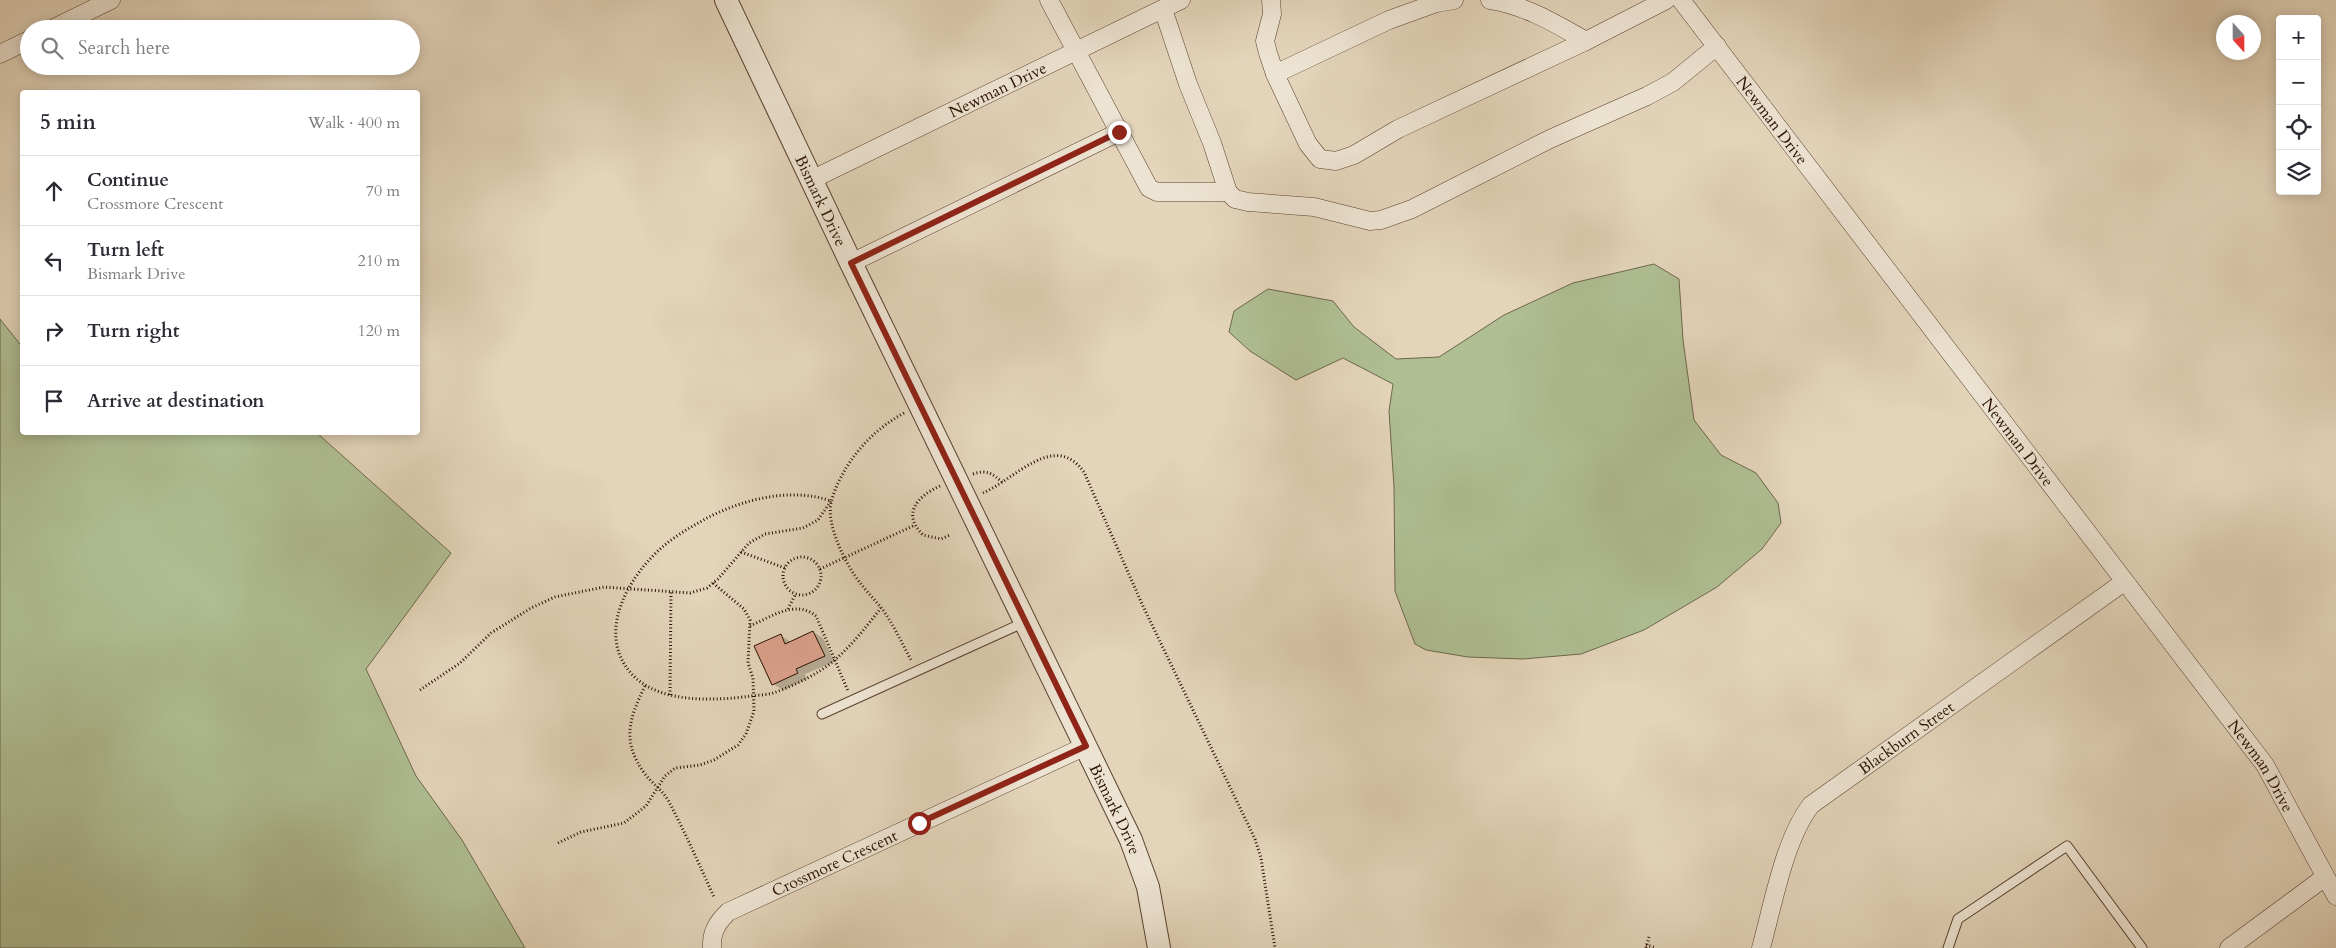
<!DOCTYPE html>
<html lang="en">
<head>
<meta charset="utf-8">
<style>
	:root { --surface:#fff; --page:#f2f2f3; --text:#2b2b33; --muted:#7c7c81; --line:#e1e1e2 }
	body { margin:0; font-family:Cardo,serif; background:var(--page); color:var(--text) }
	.controls { position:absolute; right:15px; top:15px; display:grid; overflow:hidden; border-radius:5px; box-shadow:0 2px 12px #0003 }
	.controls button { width:45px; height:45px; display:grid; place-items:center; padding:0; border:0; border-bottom:1px solid var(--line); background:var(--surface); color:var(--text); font:25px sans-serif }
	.compass { position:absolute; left:2216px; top:15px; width:45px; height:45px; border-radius:50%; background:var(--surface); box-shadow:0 2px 12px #0003; rotate:159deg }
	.stop { position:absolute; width:15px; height:15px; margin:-11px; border:4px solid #8f2418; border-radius:50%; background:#fff }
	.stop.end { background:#8f2418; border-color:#fff; box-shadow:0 1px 5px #0008 }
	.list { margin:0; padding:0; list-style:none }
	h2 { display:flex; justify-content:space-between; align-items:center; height:65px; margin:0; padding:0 20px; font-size:21px }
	h2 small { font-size:16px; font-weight:400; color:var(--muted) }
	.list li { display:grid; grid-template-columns:32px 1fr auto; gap:15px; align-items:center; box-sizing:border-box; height:70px; padding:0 20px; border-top:1px solid var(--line) }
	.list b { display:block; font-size:19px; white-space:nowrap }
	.list p { margin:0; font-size:16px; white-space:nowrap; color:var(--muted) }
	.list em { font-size:16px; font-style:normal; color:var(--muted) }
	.icon { flex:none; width:28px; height:28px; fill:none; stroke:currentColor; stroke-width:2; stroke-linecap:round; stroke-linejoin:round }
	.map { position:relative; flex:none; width:2336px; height:948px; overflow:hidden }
	.search { position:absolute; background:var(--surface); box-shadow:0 2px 12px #0003; left:20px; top:20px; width:400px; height:55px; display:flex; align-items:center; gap:12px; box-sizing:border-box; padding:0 18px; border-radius:28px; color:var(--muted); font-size:19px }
	.panel { position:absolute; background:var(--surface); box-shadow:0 2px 12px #0003; left:20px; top:90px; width:400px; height:345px; border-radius:5px }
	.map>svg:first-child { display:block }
	.green { fill:#afbe93; stroke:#6c684a }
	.shadow { fill:#0003 }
	.building { fill:#dba08b; stroke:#291100 }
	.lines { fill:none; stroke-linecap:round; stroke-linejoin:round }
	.service-casing { stroke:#58422e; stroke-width:11 }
	.minor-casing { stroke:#58422e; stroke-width:19 }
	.tertiary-casing { stroke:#58422e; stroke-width:24 }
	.path { stroke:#291100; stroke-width:3; stroke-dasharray:1 2.5; stroke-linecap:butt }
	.service { stroke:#ede3d2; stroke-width:9 }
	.minor { stroke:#ede3d2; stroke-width:18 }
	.tertiary { stroke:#ede3d2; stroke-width:22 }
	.route { stroke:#8f2418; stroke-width:6 }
	.labels { text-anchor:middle; stroke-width:5; stroke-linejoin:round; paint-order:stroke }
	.street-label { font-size:16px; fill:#291100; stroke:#ede3d2 }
</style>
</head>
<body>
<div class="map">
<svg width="2336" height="948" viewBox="0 0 2336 948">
	<rect width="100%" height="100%" fill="#e3d4ba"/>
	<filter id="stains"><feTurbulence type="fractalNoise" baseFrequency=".004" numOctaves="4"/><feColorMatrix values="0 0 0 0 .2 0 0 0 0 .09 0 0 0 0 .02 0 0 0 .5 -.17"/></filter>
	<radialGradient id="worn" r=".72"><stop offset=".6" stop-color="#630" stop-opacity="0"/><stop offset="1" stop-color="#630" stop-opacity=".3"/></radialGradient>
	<!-- green -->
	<path class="green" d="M1654,264L1679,279L1683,340L1694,420L1721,455L1756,473L1778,503L1781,523L1762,549L1717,587L1644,630L1581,654L1523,659L1468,657L1426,650L1415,644L1395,591L1394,487L1389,411L1393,384L1343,358L1296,380L1250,351L1229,332L1234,311L1268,289L1333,301L1354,327L1396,359L1439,357L1504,315L1573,283Z
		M0,319L20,344L22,342V432L317,433L451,553L366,669L416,776L462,840L525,948H0Z"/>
	<!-- shadow -->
	<path class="shadow" d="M813,632L823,638L834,662L805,674L807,679L783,690L773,684L780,635L791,642Z"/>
	<!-- building -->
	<path class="building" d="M813,631L825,656L796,669L798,673L772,685L754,646L781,634L785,644Z"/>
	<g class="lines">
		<defs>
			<path id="service" d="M822,714L1025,622
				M1948,948L1958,919L2067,846L2142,948"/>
			<g id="minor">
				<path d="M1049,0L1149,188L1157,192H1228"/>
				<path d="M1271,0L1272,14L1265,41L1268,53L1275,74L1308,144L1320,159L1336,161L1354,155L1398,129L1586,41L1666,0"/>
				<path d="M1490,0C1525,5 1556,24 1586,41"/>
				<path id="s1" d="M1681,0L2265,765L2336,896"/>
				<path d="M1163,9L1188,84L1212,143L1228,192L1235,199L1248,202L1314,207L1370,221L1381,220L1412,209L1550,139L1647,96L1673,82L1717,46"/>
				<path d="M52,29L111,0"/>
				<path d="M0,54L29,40"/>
				<path d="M1275,74L1389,20L1436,3L1454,0"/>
				<path id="s2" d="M813,179L1181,0"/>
				<path d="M851,263L1119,132"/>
				<path id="s3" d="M712,948C711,932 717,923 728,912L1086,746"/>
				<path id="s4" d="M1761,948C1773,905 1784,840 1811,805L2124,582"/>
				<path d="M2229,948L2325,877"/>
			</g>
			<g id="tertiary">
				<path id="s5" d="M726,0L851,263L1131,840L1148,887L1159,948"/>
			</g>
		</defs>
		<!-- service casing -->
		<use href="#service" class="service-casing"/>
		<!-- minor casing -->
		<use href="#minor" class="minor-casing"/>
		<!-- tertiary casing -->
		<use href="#tertiary" class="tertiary-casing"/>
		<!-- path -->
		<path class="path" d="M904,413C879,427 861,444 846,468C841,477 835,488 832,499C824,523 846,565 861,584C868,593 876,601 883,610C894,626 902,643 911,660
			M973,474C987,469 993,474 1003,483
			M940,486C918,496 901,513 923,535L941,539L950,535
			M983,493C1017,478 1054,431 1084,472L1142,604L1255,839L1261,858L1275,948
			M741,552L785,568
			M783 576a19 19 0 1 1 38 0a19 19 0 1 1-38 0Z
			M820,569L915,525
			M788,609L795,595
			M750,626C771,617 795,599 816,616L848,691
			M645,686C629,719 621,741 645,774C652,783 662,790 668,800C685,832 699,864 714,897
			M420,690L460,663L491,633L531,608L555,597L604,587L690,593L707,588L718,579L749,543L765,534L803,528L818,520L831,501C791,487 744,499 707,518C693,526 678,534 666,544C631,572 595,631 630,672C656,704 714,701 751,696C758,695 766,695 773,693C788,688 805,680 818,672C843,657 863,631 881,608
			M670,695L671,592
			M558,843L581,832L624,823L646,806L665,776L675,768L700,765L714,760L738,745L746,734L754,711L753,678L748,663L750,620L744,609L713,583
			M1646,945L1656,948
			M1646,948L1649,937"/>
		<!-- service -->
		<use href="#service" class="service"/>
		<!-- minor -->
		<use href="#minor" class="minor"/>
		<!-- tertiary -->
		<use href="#tertiary" class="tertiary"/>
	</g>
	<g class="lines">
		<!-- route -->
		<path class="route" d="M919,823L1086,746L851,263L1119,132"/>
	</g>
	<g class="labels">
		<!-- street labels -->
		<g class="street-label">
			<text dy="6" stroke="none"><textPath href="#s2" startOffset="205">Newman Drive</textPath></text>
			<text dy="6" stroke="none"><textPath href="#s1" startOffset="151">Newman Drive</textPath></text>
			<text dy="6" stroke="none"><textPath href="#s5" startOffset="222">Bismark Drive</textPath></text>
			<text dy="6" stroke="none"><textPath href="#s1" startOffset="556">Newman Drive</textPath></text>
			<text dy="6" stroke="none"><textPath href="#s4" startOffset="269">Blackburn Street</textPath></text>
			<text dy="6" stroke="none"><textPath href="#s1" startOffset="961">Newman Drive</textPath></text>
			<text dy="6" stroke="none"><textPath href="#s5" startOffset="898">Bismark Drive</textPath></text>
			<text dy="6" stroke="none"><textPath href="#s3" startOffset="158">Crossmore Crescent</textPath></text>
		</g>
	</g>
	<rect width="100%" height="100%" filter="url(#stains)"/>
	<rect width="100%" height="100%" fill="url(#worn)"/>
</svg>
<div class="controls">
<button>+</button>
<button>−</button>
<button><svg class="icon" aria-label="locate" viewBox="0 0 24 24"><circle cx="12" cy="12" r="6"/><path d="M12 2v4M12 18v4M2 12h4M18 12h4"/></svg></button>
<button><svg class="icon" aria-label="layers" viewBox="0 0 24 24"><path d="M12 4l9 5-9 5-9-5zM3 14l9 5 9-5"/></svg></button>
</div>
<svg class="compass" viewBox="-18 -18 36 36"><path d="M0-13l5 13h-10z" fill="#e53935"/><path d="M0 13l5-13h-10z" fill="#7c7c81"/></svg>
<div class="stop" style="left:919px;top:823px"></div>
<div class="stop end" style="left:1119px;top:132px"></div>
<div class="search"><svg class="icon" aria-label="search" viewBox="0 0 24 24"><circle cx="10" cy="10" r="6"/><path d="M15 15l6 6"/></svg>Search here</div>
<section class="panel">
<h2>5 min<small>Walk · 400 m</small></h2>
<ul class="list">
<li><svg class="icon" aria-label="ahead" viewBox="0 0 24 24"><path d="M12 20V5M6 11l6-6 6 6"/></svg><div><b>Continue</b><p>Crossmore Crescent</p></div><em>70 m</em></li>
<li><svg class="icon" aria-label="left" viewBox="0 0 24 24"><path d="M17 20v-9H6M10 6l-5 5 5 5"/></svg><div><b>Turn left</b><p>Bismark Drive</p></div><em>210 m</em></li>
<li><svg class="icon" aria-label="right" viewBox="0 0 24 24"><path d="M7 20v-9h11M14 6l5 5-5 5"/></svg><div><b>Turn right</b></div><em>120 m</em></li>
<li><svg class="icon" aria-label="arrive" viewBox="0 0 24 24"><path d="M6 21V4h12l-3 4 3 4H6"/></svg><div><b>Arrive at destination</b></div></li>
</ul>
</section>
</div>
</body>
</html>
